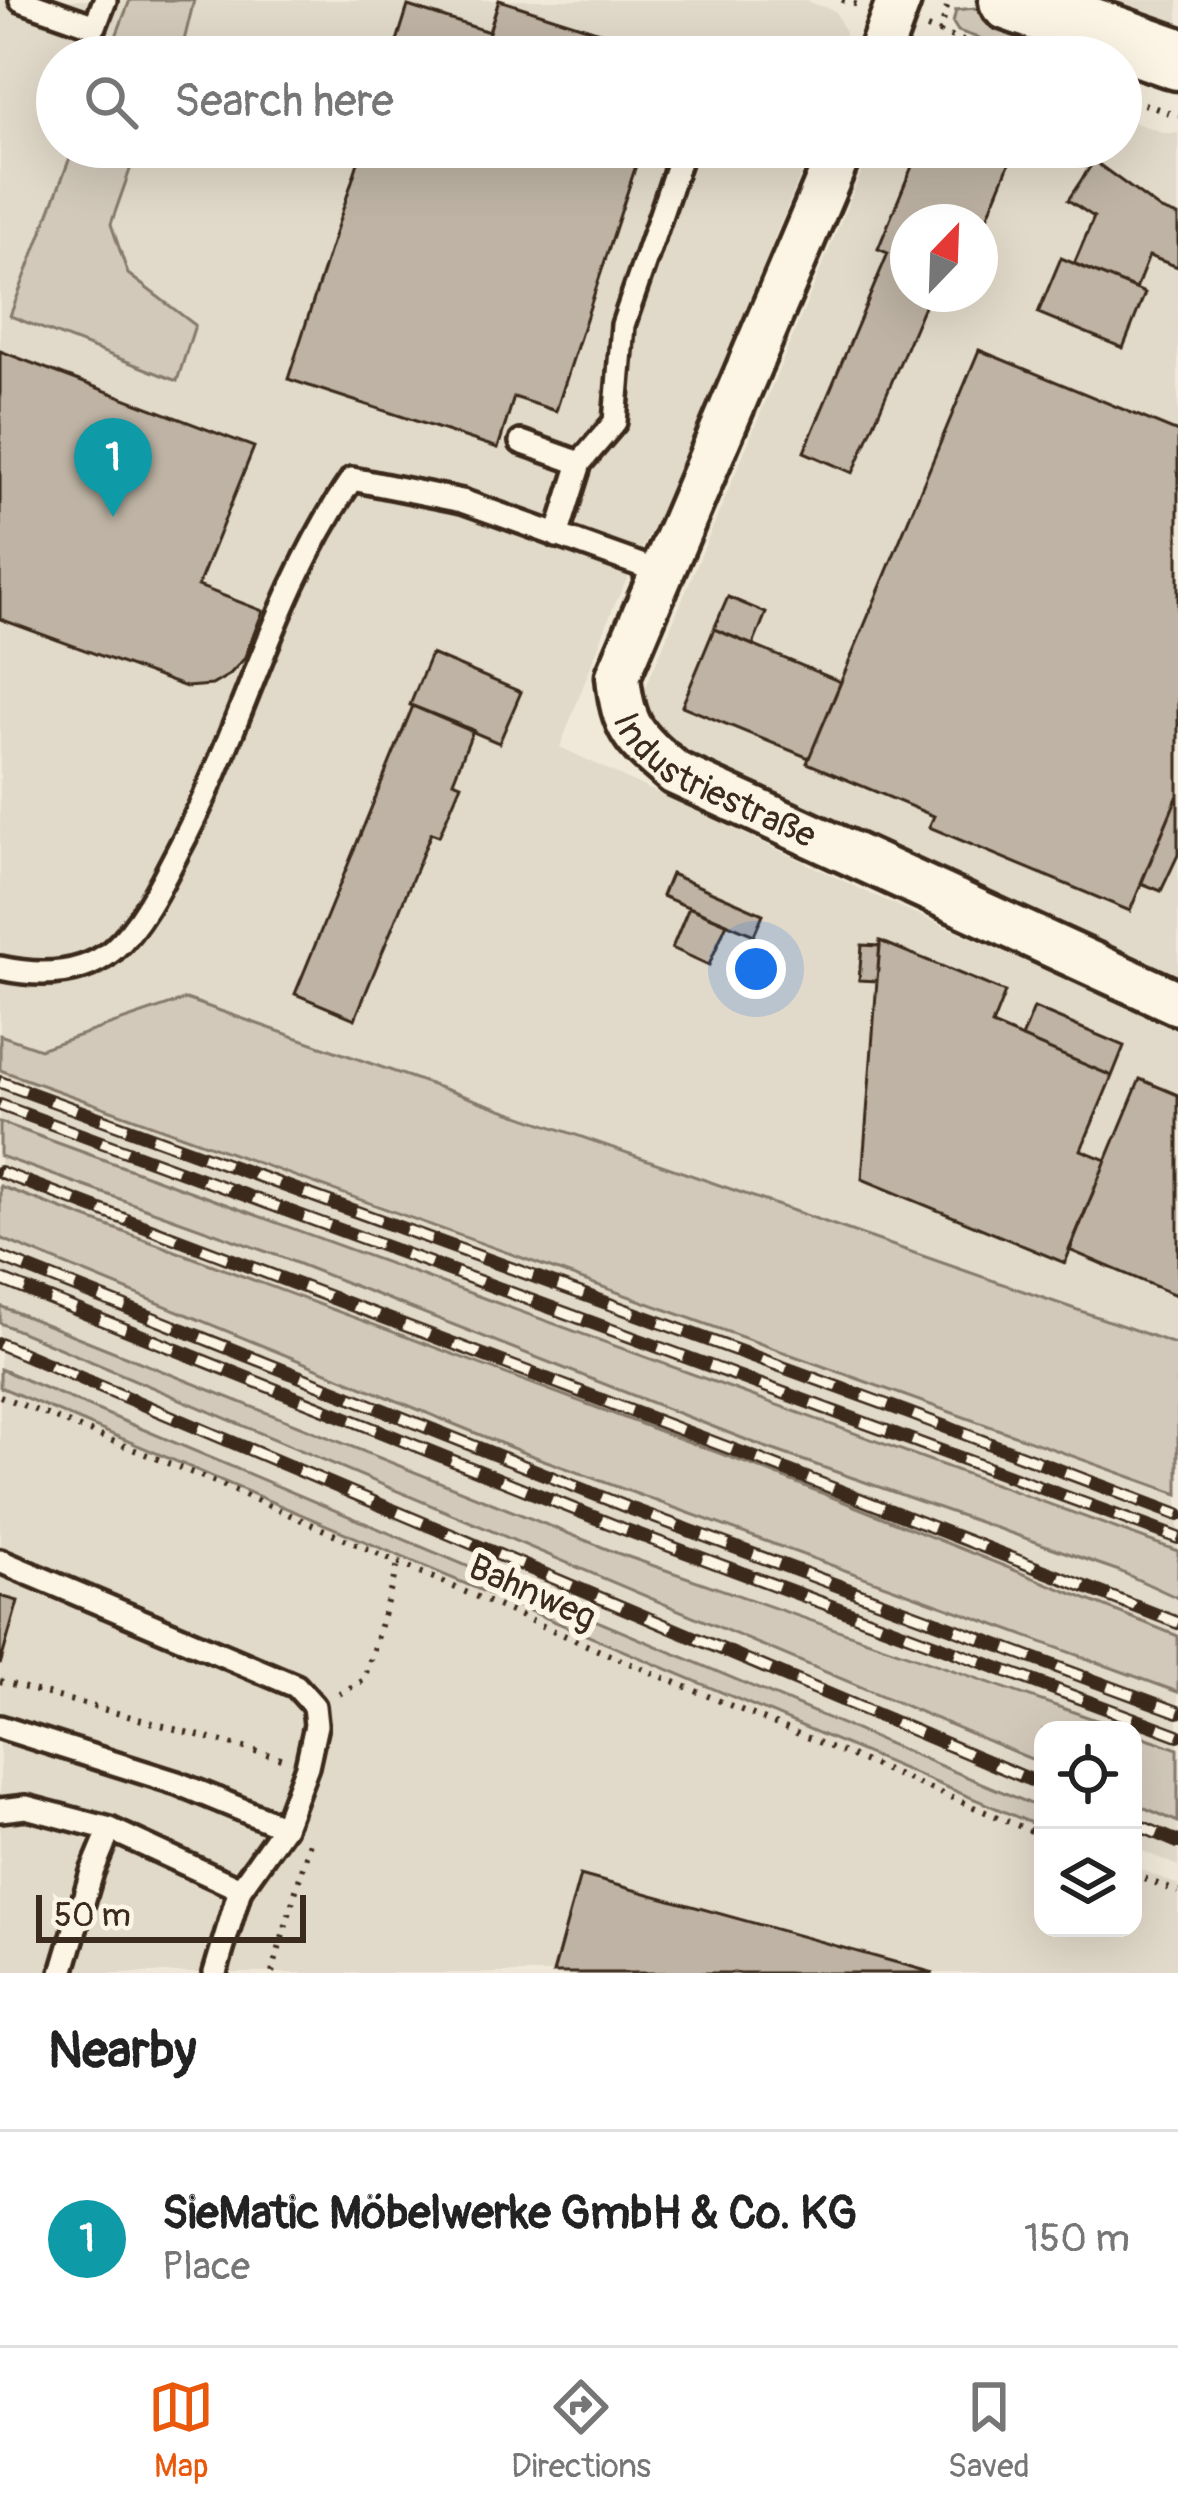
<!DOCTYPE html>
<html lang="en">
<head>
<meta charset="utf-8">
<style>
	:root { --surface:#fff; --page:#f6f6f6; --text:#222; --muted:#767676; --line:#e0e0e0; --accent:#ea580c }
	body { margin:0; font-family:Pangolin,sans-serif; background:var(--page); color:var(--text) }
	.controls { position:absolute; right:36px; bottom:36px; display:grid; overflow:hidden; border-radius:24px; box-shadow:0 12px 48px #0002 }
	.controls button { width:108px; height:108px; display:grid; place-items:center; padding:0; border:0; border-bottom:3px solid var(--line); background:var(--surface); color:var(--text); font:60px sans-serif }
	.compass { position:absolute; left:890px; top:204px; width:108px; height:108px; border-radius:50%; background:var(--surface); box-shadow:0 12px 48px #0002; rotate:23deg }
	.scale { position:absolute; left:36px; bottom:30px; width:270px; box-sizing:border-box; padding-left:12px; border:6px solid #3b2a1e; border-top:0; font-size:33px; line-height:42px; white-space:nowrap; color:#3b2a1e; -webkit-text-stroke:9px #fcf5e5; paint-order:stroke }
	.you { position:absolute; left:756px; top:969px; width:42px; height:42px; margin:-30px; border:9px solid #fff; border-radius:50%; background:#1a73e8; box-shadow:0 0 0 18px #1a73e833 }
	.badge { display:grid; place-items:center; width:78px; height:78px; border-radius:50%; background:var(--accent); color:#fff; font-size:39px; font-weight:700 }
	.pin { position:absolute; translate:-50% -99px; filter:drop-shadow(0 3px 6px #0008) }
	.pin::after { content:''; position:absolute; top:63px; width:42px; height:36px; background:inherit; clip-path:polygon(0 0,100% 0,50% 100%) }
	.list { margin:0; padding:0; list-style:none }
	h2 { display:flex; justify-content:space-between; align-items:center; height:156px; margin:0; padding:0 48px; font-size:51px }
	h2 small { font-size:39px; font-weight:400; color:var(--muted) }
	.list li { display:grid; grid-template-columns:78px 1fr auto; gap:36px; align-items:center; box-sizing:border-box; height:216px; padding:0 48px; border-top:3px solid var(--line) }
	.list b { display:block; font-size:45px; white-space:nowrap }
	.list p { margin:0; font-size:39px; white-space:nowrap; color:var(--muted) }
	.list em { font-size:39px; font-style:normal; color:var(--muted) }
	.icon { flex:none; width:66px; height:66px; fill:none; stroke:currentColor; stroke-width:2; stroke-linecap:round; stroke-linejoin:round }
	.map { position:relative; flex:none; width:1178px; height:1973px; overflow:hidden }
	.search { position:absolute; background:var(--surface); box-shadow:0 12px 48px #0002; left:36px; right:36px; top:36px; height:132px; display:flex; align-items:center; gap:30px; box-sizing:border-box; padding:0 42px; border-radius:66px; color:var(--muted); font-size:45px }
	.sheet { height:372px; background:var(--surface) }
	nav { display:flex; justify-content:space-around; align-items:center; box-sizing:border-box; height:168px; border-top:3px solid var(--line); background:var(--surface); font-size:33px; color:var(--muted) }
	nav a { display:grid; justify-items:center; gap:6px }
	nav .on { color:var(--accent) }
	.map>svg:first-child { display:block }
	.built { fill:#e1d9c9; fill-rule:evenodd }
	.green { fill:#d2c9ba; stroke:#867a6c; stroke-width:3 }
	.building { fill:#beb3a4; stroke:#3b2a1e; stroke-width:3 }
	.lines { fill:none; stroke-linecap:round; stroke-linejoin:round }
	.lane-casing { stroke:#3b2a1e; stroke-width:30 }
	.street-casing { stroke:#3b2a1e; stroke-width:51 }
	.secondary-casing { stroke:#3b2a1e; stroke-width:69 }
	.path { stroke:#3b2a1e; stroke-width:6; stroke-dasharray:3 9; stroke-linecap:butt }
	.lane { stroke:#fcf5e5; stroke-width:21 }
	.street { stroke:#fcf5e5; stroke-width:42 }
	.secondary { stroke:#fcf5e5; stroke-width:60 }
	.rail-casing { stroke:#3b2a1e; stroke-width:14 }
	.rail { stroke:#fcf5e5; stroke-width:9; stroke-dasharray:27; stroke-linecap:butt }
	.labels { text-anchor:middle; stroke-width:12; stroke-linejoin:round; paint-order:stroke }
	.street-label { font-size:36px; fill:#3b2a1e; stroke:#fcf5e5 }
</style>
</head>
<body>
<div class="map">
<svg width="1178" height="1973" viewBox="0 0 1178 1973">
	<rect width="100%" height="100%" fill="#f0e9d9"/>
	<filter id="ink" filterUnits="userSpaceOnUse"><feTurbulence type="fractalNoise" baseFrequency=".00833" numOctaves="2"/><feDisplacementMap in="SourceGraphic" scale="24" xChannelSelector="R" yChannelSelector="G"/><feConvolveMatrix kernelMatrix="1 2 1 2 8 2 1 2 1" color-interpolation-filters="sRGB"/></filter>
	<g filter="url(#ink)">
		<!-- built -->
		<path class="built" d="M0,0H804L835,11L845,32L842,57H57V147H812L670,492L613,608L560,747L871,894L1178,1029V1345L187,999L40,1049L0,1035Z
			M1087,0H1178V32Z
			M1121,118L1165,133H1178V983L665,743L650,716L644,691L872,147H1121ZM908,222H980V294H908Z
			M0,1070L1178,1494V1866L1133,1847V1730H1043V1809L0,1369Z
			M0,1387L1043,1828V1928H1133V1866L1178,1885V1973H0Z"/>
		<!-- green -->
		<path class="green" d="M130,0H194L180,57H108Z
			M975,8L1031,26L1091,57H1033L958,31L953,23L956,10Z
			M74,147H138L111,224L128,274L195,325L177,381L10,316Z
			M186,999L1178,1345V1494L0,1070V1035L40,1049Z
			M0,1122L1178,1551V1598L1119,1571L762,1446L281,1257L0,1156Z
			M0,1186L762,1469L1178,1636V1692L522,1452L0,1238Z
			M0,1306L617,1553L1125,1730H1043V1764L0,1323Z
			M0,1369L1043,1809V1828L0,1387Z
			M1133,1733L1178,1749V1822L1133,1803Z"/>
		<!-- building -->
		<path class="building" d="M499,0L628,41L625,49L648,57H392L408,6L489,32Z
			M363,147H642L556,411L514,397L498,448L288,379Z
			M920,147H1016L980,235V222H908V294H929L853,473L804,452L888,253L878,249Z
			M1094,161L1161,210L1178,216V267L1149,256L1136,289L1074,264L1094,217L1068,200Z
			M1061,258L1145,293L1123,348L1038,313Z
			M979,350L1178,432V795L1130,911L929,827L934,816L807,763Z
			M0,351L254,447L198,586L263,611L244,659L229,675L212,685L186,687L0,619Z
			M728,597L766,613L753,645L714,629Z
			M714,629L841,682L809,758L682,706Z
			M431,654L521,692L499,743L410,705Z
			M413,706L473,730L453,781L461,784L439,836L431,833L355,1019L295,994Z
			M1178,795V855L1161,891L1141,883Z
			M671,874L763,914L754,935L662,896Z
			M689,907L727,923L709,965L672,948Z
			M880,941L1005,992L992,1025L1112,1076L1081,1150L1106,1160L1065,1263L862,1179Z
			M862,945L880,946L877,981L859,980Z
			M1034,1008L1124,1046L1112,1076L1022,1038Z
			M1140,1079L1178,1095V1296L1069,1250Z
			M0,1596L18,1601L0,1665Z
			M580,1875L934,1973H553Z"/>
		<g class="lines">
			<defs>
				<path id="lane" d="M21,0L95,26L105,0
					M521,442L580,463L615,422L623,325L684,147
					M557,536L580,463
					M0,968C37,976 81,977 113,950C141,925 161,884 178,851C242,731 274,591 352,479L462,501L660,572
					M0,1561L296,1686L314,1706L316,1725L307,1766L284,1827L240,1889L215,1973
					M0,1727L177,1783L284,1827
					M0,1810L26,1807L110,1829
					M62,1973L92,1872L110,1829L240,1889"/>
				<g id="street">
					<path d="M878,57L899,0"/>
					<path id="s1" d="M842,147L618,676C623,730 635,739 675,773L1178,1003"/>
				</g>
				<path id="secondary" d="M1010,0L1178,59"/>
			</defs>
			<!-- lane casing -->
			<use href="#lane" class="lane-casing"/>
			<!-- street casing -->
			<use href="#street" class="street-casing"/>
			<!-- secondary casing -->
			<use href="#secondary" class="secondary-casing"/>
			<!-- path -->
			<path class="path" d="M842,0L858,5
				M927,28L1009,57
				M940,33L949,0
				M1121,96L1178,116
				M0,1396L215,1482L600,1651L1043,1836
				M0,1681L281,1758
				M339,1694L364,1680L399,1561
				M1133,1874L1178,1892
				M272,1973L310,1842"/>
			<!-- lane -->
			<use href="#lane" class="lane"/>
			<!-- street -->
			<use href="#street" class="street"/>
			<!-- secondary -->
			<use href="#secondary" class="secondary"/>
			<defs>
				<path id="rail" d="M0,1082L909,1413L1178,1515
					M0,1105L1178,1538
					M0,1172L758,1459L1178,1623
					M0,1257L629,1508L1178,1712
					M0,1279L621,1528L1178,1735
					M0,1344L1043,1785
					M1133,1823L1178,1842"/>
			</defs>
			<!-- rail casing -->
			<use href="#rail" class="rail-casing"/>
			<!-- rail -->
			<use href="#rail" class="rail"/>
		</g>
	</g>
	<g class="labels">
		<!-- street labels -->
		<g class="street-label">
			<text dy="13" stroke="none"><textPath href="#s1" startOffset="729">Industriestraße</textPath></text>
			<text transform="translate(533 1591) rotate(24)" y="13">Bahnweg</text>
		</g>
	</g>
</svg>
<div class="controls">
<button><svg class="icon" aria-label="locate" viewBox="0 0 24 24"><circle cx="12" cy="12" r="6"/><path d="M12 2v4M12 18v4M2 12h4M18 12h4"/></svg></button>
<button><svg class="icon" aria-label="layers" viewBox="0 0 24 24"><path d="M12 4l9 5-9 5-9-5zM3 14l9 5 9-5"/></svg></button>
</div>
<svg class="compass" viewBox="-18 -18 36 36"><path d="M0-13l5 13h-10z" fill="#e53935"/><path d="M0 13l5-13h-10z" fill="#767676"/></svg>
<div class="scale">50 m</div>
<div class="you"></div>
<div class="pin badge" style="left:113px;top:517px;background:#0f9aa8">1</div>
<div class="search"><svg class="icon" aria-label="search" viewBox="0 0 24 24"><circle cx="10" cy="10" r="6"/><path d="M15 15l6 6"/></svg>Search here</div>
</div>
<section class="sheet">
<h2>Nearby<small></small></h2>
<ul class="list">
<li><span class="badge" style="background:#0f9aa8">1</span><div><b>SieMatic Möbelwerke GmbH &amp; Co. KG</b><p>Place</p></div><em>150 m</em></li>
</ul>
</section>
<nav>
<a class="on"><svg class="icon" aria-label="map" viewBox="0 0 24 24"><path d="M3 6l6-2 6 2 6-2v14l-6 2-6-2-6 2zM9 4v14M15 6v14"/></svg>Map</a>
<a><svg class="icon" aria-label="directions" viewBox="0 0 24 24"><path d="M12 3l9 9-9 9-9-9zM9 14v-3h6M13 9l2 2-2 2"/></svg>Directions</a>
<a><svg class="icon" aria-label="saved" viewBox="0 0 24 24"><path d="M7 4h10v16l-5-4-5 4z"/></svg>Saved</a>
</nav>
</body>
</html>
